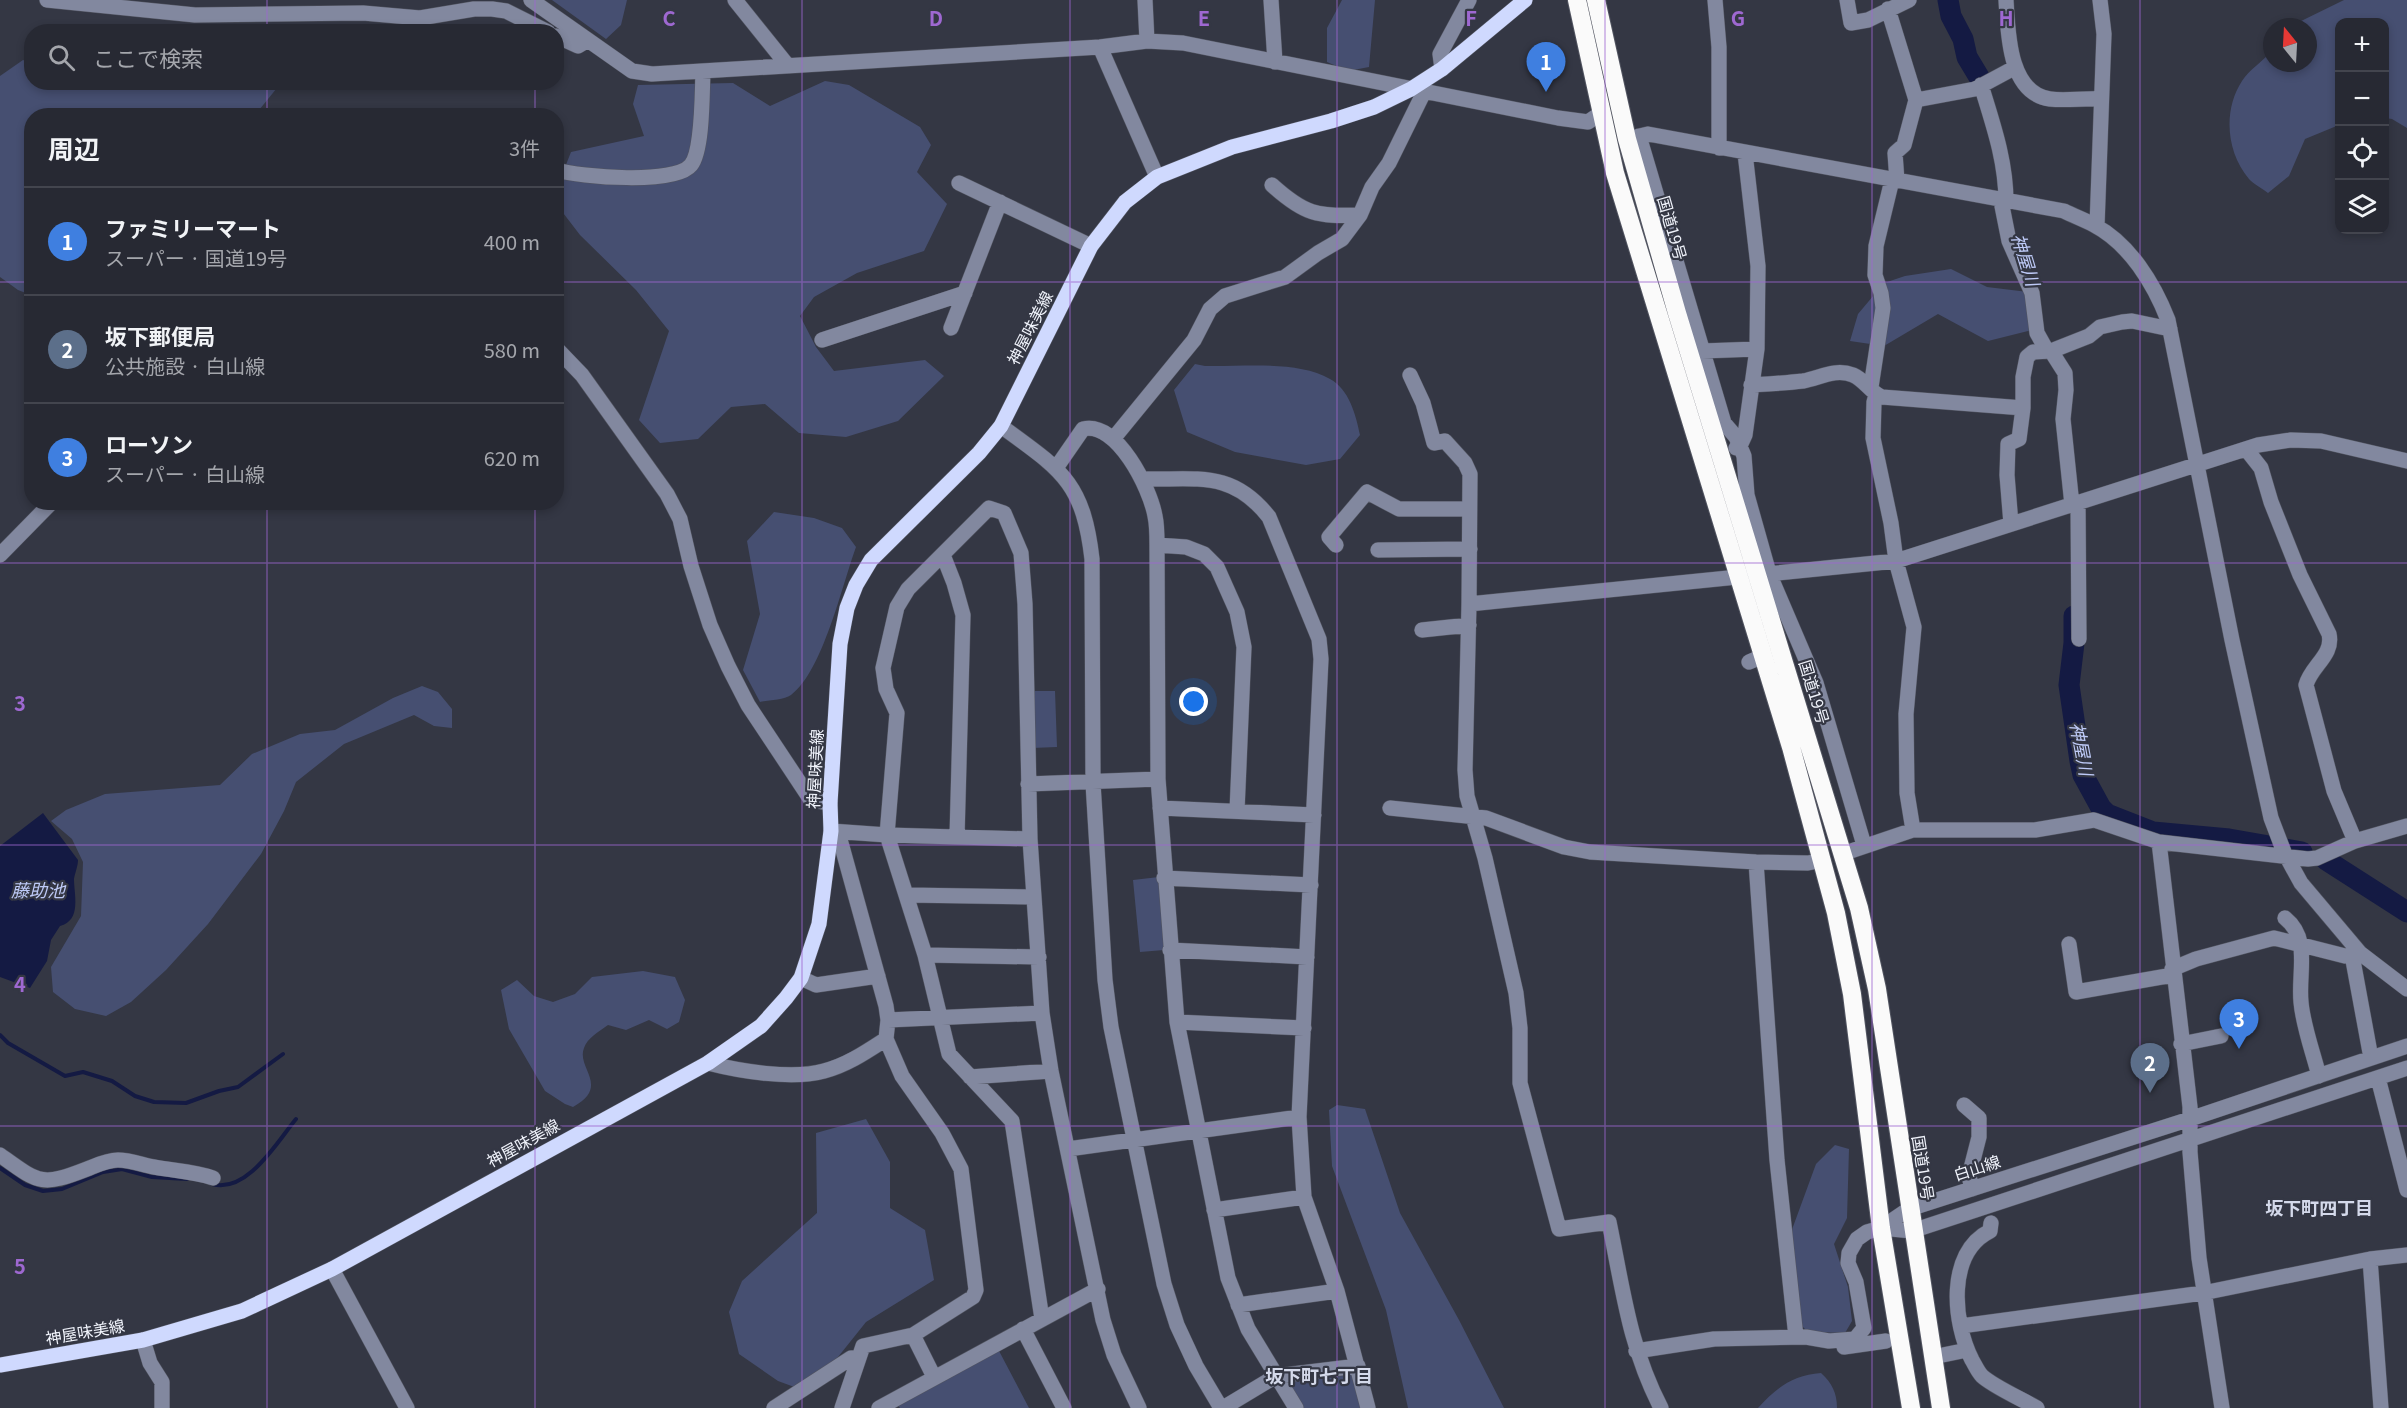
<!DOCTYPE html>
<html lang="ja">
<head>
<meta charset="utf-8">
<style>
	:root { --surface:#272933; --page:#2f313b; --text:#f1f3f6; --muted:#a4a6ac; --line:#43454e; --accent:#ea580c }
	body { margin:0; font-family:Georgia,"Noto Sans JP",serif; background:var(--page); color:var(--text) }
	.controls { position:absolute; right:18px; top:18px; display:grid; overflow:hidden; border-radius:12px; box-shadow:0 3px 9px #0003 }
	.controls button { width:54px; height:54px; display:grid; place-items:center; padding:0; border:0; border-bottom:2px solid var(--line); background:var(--surface); color:var(--text); font:30px sans-serif }
	.compass { position:absolute; left:2263px; top:18px; width:54px; height:54px; border-radius:50%; background:var(--surface); box-shadow:0 3px 9px #0003; rotate:342deg }
	.you { position:absolute; left:1194px; top:702px; width:21px; height:21px; margin:-15px; border:4px solid #fff; border-radius:50%; background:#1a73e8; box-shadow:0 0 0 9px #1a73e833 }
	.badge { display:grid; place-items:center; width:39px; height:39px; border-radius:50%; background:var(--accent); color:#fff; font-size:20px; font-weight:700 }
	.pin { position:absolute; translate:-50% -50px; filter:drop-shadow(0 2px 3px #0008) }
	.pin::after { content:''; position:absolute; top:32px; width:21px; height:18px; background:inherit; clip-path:polygon(0 0,100% 0,50% 100%) }
	.list { margin:0; padding:0; list-style:none }
	h2 { display:flex; justify-content:space-between; align-items:center; height:78px; margin:0; padding:0 24px; font-size:26px }
	h2 small { font-size:20px; font-weight:400; color:var(--muted) }
	.list li { display:grid; grid-template-columns:39px 1fr auto; gap:18px; align-items:center; box-sizing:border-box; height:108px; padding:0 24px; border-top:2px solid var(--line) }
	.list b { display:block; font-size:22px; white-space:nowrap }
	.list p { margin:0; font-size:20px; white-space:nowrap; color:var(--muted) }
	.list em { font-size:20px; font-style:normal; color:var(--muted) }
	.icon { flex:none; width:33px; height:33px; fill:none; stroke:currentColor; stroke-width:2; stroke-linecap:round; stroke-linejoin:round }
	.map { position:relative; flex:none; width:2407px; height:1408px; overflow:hidden }
	.search { position:absolute; background:var(--surface); box-shadow:0 3px 9px #0003; left:24px; top:24px; width:540px; height:66px; display:flex; align-items:center; gap:15px; box-sizing:border-box; padding:0 21px; border-radius:24px; color:var(--muted); font-size:22px }
	.panel { position:absolute; background:var(--surface); box-shadow:0 3px 9px #0003; left:24px; top:108px; width:540px; height:402px; border-radius:24px }
	.map>svg:first-child { display:block }
	.green { fill:#464f71 }
	.water { fill:#141a43 }
	.lines { fill:none; stroke-linecap:round; stroke-linejoin:round }
	.stream { stroke:#141a43; stroke-width:4 }
	.river { stroke:#141a43; stroke-width:21 }
	.minor-casing { stroke:#525561; stroke-width:16 }
	.major-casing { stroke:#525561; stroke-width:16 }
	.highway-casing { stroke:#525561; stroke-width:20 }
	.minor { stroke:#82889f; stroke-width:15 }
	.major { stroke:#cfd9fe; stroke-width:15 }
	.highway { stroke:#fafafa; stroke-width:18 }
	.grid { fill:none; stroke:#9e68d1; stroke-width:1.5; stroke-opacity:0.55 }
	.labels { text-anchor:middle; stroke-width:4.5; stroke-linejoin:round; paint-order:stroke }
	.street-label { font-size:16px; fill:#f0f3fb; stroke:#343744 }
	.water-label { font-size:18px; font-style:italic; fill:#becaf7; stroke:#343744 }
	.neighbourhood-label { font-size:18px; font-weight:bold; fill:#d4d9ea; stroke:#343744 }
	.grid-label { font-size:20px; text-anchor:middle; font-weight:bold; fill:#9e68d1; stroke:#343744; stroke-width:4.5; stroke-linejoin:round; paint-order:stroke }
</style>
</head>
<body>
<div class="map">
<svg width="2407" height="1408" viewBox="0 0 2407 1408">
	<rect width="100%" height="100%" fill="#343744"/>
	<!-- green -->
	<path class="green" d="M552,0H627L621,25L606,39Z
		M1342,0H1375L1369,67L1348,71L1327,62V28Z
		M2344,0H2407V128L2392,119L2385,118L2384,22H2340L2339,125L2305,139L2289,176L2268,193C2262,188 2253,184 2249,179C2226,152 2223,110 2242,81C2249,70 2263,61 2272,51V63H2308V27H2294L2297,23Z
		M23,60L31,63L32,82H104L131,85L139,82L281,83L255,115L32,116L31,295L18,290L0,277V76Z
		M825,81L849,85L920,127L931,145L917,172L947,204L924,251L857,273L814,297L800,316L816,347L834,371L925,360L944,376L898,421L846,437L799,433L765,404L731,407L698,439L660,443L639,420L669,331L636,290L580,235L557,205L556,190L571,152L644,136L633,104L638,85L733,83L770,106Z
		M1951,269L1987,287L2028,292L2032,330L1988,341L1938,314L1884,346L1850,341L1858,314L1884,283L1905,276Z
		M1195,364L1205,366C1243,367 1297,360 1330,379C1349,389 1356,415 1360,435L1340,459L1306,465L1235,452L1187,432L1174,390Z
		M774,512L814,518L842,528L856,547C842,585 823,671 791,695C784,700 769,700 760,702L743,670L760,614L747,541Z
		M422,686L438,692L452,709V728L434,726L414,715L344,744L296,782L284,811L261,854L208,924L166,970L131,1002L106,1016L75,1009L53,992L51,967L81,916L83,862L72,839L51,821L66,810L105,794L220,785L252,754L300,734L335,730L393,698Z
		M1032,691H1055L1057,747L1032,748Z
		M1159,877L1164,950L1140,952L1133,880Z
		M643,971L675,977L685,1000L679,1022L667,1029L649,1020L626,1030L608,1025C600,1031 587,1038 584,1048C576,1068 611,1086 573,1107L565,1104L545,1091L509,1029L501,990L517,980L534,996L553,1002L575,994L592,977Z
		M1337,1105L1365,1109L1400,1213L1459,1320L1504,1408H1408L1386,1310L1332,1166L1329,1110Z
		M866,1119L890,1162V1208L925,1230L934,1280L866,1322L838,1357L797,1388L778,1381L739,1354L729,1312L742,1281L817,1213L816,1133Z
		M1835,1145L1849,1149L1847,1218L1834,1244L1848,1287L1852,1321L1845,1333L1808,1332L1798,1322L1790,1235L1816,1164Z
		M998,1349L1029,1408H900L897,1404Z
		M1351,1372L1362,1408H1301L1286,1386L1289,1381Z
		M1821,1373C1832,1383 1837,1393 1837,1408H1758C1776,1388 1793,1375 1821,1373Z"/>
	<!-- water -->
	<path class="water" d="M43,813L78,860C78,866 75,873 74,879C74,895 82,920 60,926L51,940L47,961L30,988L0,977V846Z"/>
	<g class="lines">
		<!-- stream -->
		<path class="stream" d="M0,1035L8,1043L65,1076L83,1072L112,1081L135,1096L154,1102L186,1103L219,1091L238,1087L283,1054
			M0,1168L25,1185L43,1191L62,1189L103,1172L122,1169L152,1177L187,1179
			M212,1184C247,1194 277,1142 296,1119"/>
		<!-- river -->
		<path class="river" d="M1948,0L1951,16L1963,39L1967,57L1979,77
			M2074,616V643L2069,685L2080,761L2083,775L2101,808L2107,814L2153,832L2229,839L2302,852
			M2326,860L2407,912"/>
		<defs>
			<path id="minor" d="M47,0L195,15L363,13L420,18L474,9H492L506,11L548,32
				M531,0L632,71L652,74L1100,47L1147,41L1183,43L1558,118L1588,122L1601,113
				M735,0L788,66
				M1145,0L1147,41
				M1271,0L1275,62
				M1715,0L1719,47V148
				M1847,0L1851,23L1868,20L1909,0
				M2006,0C2008,31 2008,93 2050,99C2066,101 2084,98 2101,99
				M1888,9L1916,100L1904,145L1895,153L1897,181
				M556,36L578,46L588,40
				M1100,47L1157,177
				M1442,69L1440,54L1469,0
				M1981,85C1993,124 2006,161 2006,202
				M1916,100L1975,89L2014,68
				M1639,136L1724,423L1736,437L1744,456L1747,495L1769,573L1816,683L1864,845
				M1627,139L1648,134L2064,211C2074,216 2085,220 2094,225C2130,244 2154,284 2168,320L2232,640L2271,818L2284,852L2301,883L2360,953L2407,989
				M556,170C581,177 675,185 691,165C703,150 702,92 703,71
				M959,183L1091,246
				M1272,185C1304,214 1317,217 1360,215
				M2001,201L2009,241L2032,293L2037,333L2047,351
				M2097,226L2104,34L2100,0
				M951,328L1000,202
				M822,340L965,293
				M556,348L582,375L667,494L680,519L691,566L710,625L728,666L748,705L811,800L830,803
				M1702,351L1757,349
				M2051,351L2065,373L2066,390L2063,419L2072,505
				M1410,375L1423,403L1434,443L1445,441L1465,463L1470,474L1469,604L1465,770L1467,796L1485,858L1516,993L1520,1028V1083L1559,1229L1609,1222C1623,1289 1629,1346 1661,1408
				M1751,385C1768,384 1786,383 1803,381C1820,378 1835,368 1853,375C1865,380 1871,393 1882,397L2023,408
				M1871,387L1883,308L1881,293L1875,275L1876,246L1892,180
				M1876,395L1874,402L1873,438L1891,523L1896,561L1914,627L1906,714L1907,793L1913,830
				M1001,426C1061,470 1083,481 1092,559L1093,783L1105,980L1111,1027L1164,1284L1177,1325L1196,1366L1221,1408
				M1113,439L1194,340L1210,309L1225,296L1285,277L1318,253L1342,239L1360,215L1372,187L1389,163L1424,92
				M1736,448L1740,446L1745,435L1757,349L1758,266L1745,153
				M2246,449L2261,468L2271,502L2300,575L2329,634C2334,655 2311,666 2306,685L2334,791L2355,841
				M1056,468L1083,429C1117,421 1150,488 1155,516C1157,525 1157,535 1157,545L1158,779L1177,1022L1228,1278L1248,1329L1296,1408
				M1144,479C1198,480 1232,470 1269,517L1319,639L1321,659L1299,1117L1304,1197L1337,1291L1368,1408
				M2078,503L2079,639
				M2011,524L2007,475L2008,444L2019,439L2023,408V377L2027,357L2033,352L2051,351L2089,336L2100,327L2122,322L2132,321L2170,329
				M1157,545L1186,547L1204,554L1217,567L1237,612L1244,647L1237,811
				M1336,545L1329,537L1367,492L1399,509H1469
				M1378,550L1470,549
				M0,555L52,502
				M943,555L954,583L963,615L957,837
				M1469,604L1896,561L2258,445L2291,440L2321,441L2407,461
				M1422,630L1469,625
				M1749,662L1763,656
				M1028,784L1158,779
				M1160,808L1314,815
				M1390,808L1486,818L1564,847L1590,852L1756,862L1808,863L1823,860
				M2159,842L2190,1107V1152L2199,1258L2222,1408
				M1842,854L1913,830H2035L2094,820L2159,842L2308,859L2317,858L2355,841L2407,826
				M1756,862L1777,1160L1796,1337
				M1164,878L1311,885
				M907,895L1033,897
				M2285,918C2311,939 2298,972 2301,1002C2303,1026 2313,1052 2319,1076
				M2069,944L2076,992L2173,975
				M1170,950L1307,957
				M925,955L1039,957
				M2352,955L2371,1058
				M2172,969L2196,959L2274,938L2345,956L2360,953
				M801,978L816,985L878,976
				M888,1020L1042,1013
				M1177,1022L1304,1028
				M2181,1044L2221,1036
				M708,1063C739,1071 792,1080 824,1071C847,1065 866,1052 886,1039
				M970,1077L1051,1071
				M2378,1078L2407,1190
				M1964,1105L1979,1118V1137L1969,1176L1972,1189
				M1068,1149L1299,1117
				M0,1155C39,1183 41,1187 87,1169C97,1165 107,1160 118,1160C130,1160 143,1165 154,1167C175,1171 193,1171 213,1178
				M1214,1210L1304,1197
				M1991,1223L1990,1231C1946,1253 1953,1323 1972,1360C1975,1365 1978,1372 1982,1376C1994,1387 2022,1399 2037,1408
				M1881,1228L1909,1209L2190,1119L2407,1046
				M2370,1259L2381,1408
				M332,1269L407,1408
				M1238,1305L1337,1291
				M1042,1319L1012,1121L949,1054L925,955L887,835L897,713L886,689L883,668L897,607L908,589L989,508L1004,513L1021,553L1025,604L1030,839L1042,1013L1051,1071L1103,1320L1114,1355L1139,1408
				M1961,1326L2203,1293L2370,1259L2407,1255
				M1023,1329L1064,1408
				M913,1335L934,1377
				M143,1340L150,1363L162,1382V1408
				M1844,1347L1886,1341
				M1636,1351L1714,1339L1806,1337L1829,1341L1855,1339L1864,1328L1856,1282L1848,1263L1849,1253L1857,1239L1867,1232L1881,1228L1912,1231L2407,1068
				M1933,1357L1967,1350
				M774,1408L851,1358H858
				M842,1408L863,1346L913,1335L973,1297L976,1290L961,1169L942,1133L902,1076L886,1039L888,1020L886,1006L841,843L831,831L887,835L1030,839
				M879,1408L1098,1289
				M1223,1408L1276,1376L1358,1366"/>
			<path id="major" d="M0,1365L143,1340L242,1311L332,1269L708,1063L761,1026L786,998L801,978L819,924L831,831L830,803L840,644L847,608L856,585L871,560L979,453L1001,426L1091,246L1125,202L1157,177L1232,147L1331,121L1374,107L1411,89L1442,69L1525,0"/>
			<path id="highway" d="M1577,0L1615,173L1791,747L1836,913L1852,994L1881,1228L1911,1408
				M1596,0L1627,139L1677,313L1859,908L1877,989L1941,1408"/>
		</defs>
		<!-- minor casing -->
		<use href="#minor" class="minor-casing"/>
		<!-- major casing -->
		<use href="#major" class="major-casing"/>
		<!-- highway casing -->
		<use href="#highway" class="highway-casing"/>
		<!-- minor -->
		<use href="#minor" class="minor"/>
		<!-- major -->
		<use href="#major" class="major"/>
		<!-- highway -->
		<use href="#highway" class="highway"/>
	</g>
	<!-- grid -->
	<path class="grid" d="M267,0V32M535,0V32M802,0V1408M1070,0V1408M1337,0V1408M1605,0V1408M1872,0V1408M2140,0V1408M267,82V116M535,82V116M0,282H32M556,282H2407M267,502V1408M535,502V1408M0,563H2407M0,845H2407M0,1126H2407"/>
	<g class="labels">
		<!-- street labels -->
		<g class="street-label">
			<text transform="translate(1672 228) rotate(74)" y="6">国道19号</text>
			<text transform="translate(1030 328) rotate(-63)" y="6">神屋味美線</text>
			<text transform="translate(1814 692) rotate(73)" y="6">国道19号</text>
			<text transform="translate(815 769) rotate(-87)" y="6">神屋味美線</text>
			<text transform="translate(523 1143) rotate(-29)" y="6">神屋味美線</text>
			<text transform="translate(1923 1168) rotate(81)" y="6">国道19号</text>
			<text transform="translate(1977 1168) rotate(-18)" y="6">白山線</text>
			<text transform="translate(85 1332) rotate(-10)" y="6">神屋味美線</text>
		</g>
		<!-- water labels -->
		<g class="water-label">
			<text transform="translate(2025 260) rotate(73)" y="6">神屋川</text>
			<text transform="translate(2081 749) rotate(79)" y="6">神屋川</text>
			<text x="38" y="897">藤助池</text>
		</g>
		<!-- neighbourhood labels -->
		<g class="neighbourhood-label">
			<text x="2319" y="1215">坂下町四丁目</text>
			<text x="1319" y="1383">坂下町七丁目</text>
		</g>
	</g>
	<g class="grid-label">
		<text x="669" y="26">C</text>
		<text x="936" y="26">D</text>
		<text x="1204" y="26">E</text>
		<text x="1471" y="26">F</text>
		<text x="1738" y="26">G</text>
		<text x="2006" y="26">H</text>
		<text x="20" y="711">3</text>
		<text x="20" y="992">4</text>
		<text x="20" y="1274">5</text>
	</g>
</svg>
<div class="controls">
<button>+</button>
<button>−</button>
<button><svg class="icon" aria-label="locate" viewBox="0 0 24 24"><circle cx="12" cy="12" r="6"/><path d="M12 2v4M12 18v4M2 12h4M18 12h4"/></svg></button>
<button><svg class="icon" aria-label="layers" viewBox="0 0 24 24"><path d="M12 4l9 5-9 5-9-5zM3 14l9 5 9-5"/></svg></button>
</div>
<svg class="compass" viewBox="-18 -18 36 36"><path d="M0-13l5 13h-10z" fill="#e53935"/><path d="M0 13l5-13h-10z" fill="#a4a6ac"/></svg>
<div class="you"></div>
<div class="pin badge" style="left:1546px;top:92px;background:#3f7fe0">1</div>
<div class="pin badge" style="left:2150px;top:1093px;background:#5c6f8a">2</div>
<div class="pin badge" style="left:2239px;top:1049px;background:#3f7fe0">3</div>
<div class="search"><svg class="icon" aria-label="search" viewBox="0 0 24 24"><circle cx="10" cy="10" r="6"/><path d="M15 15l6 6"/></svg>ここで検索</div>
<section class="panel">
<h2>周辺<small>3件</small></h2>
<ul class="list">
<li><span class="badge" style="background:#3f7fe0">1</span><div><b>ファミリーマート</b><p>スーパー · 国道19号</p></div><em>400 m</em></li>
<li><span class="badge" style="background:#5c6f8a">2</span><div><b>坂下郵便局</b><p>公共施設 · 白山線</p></div><em>580 m</em></li>
<li><span class="badge" style="background:#3f7fe0">3</span><div><b>ローソン</b><p>スーパー · 白山線</p></div><em>620 m</em></li>
</ul>
</section>
</div>
</body>
</html>
